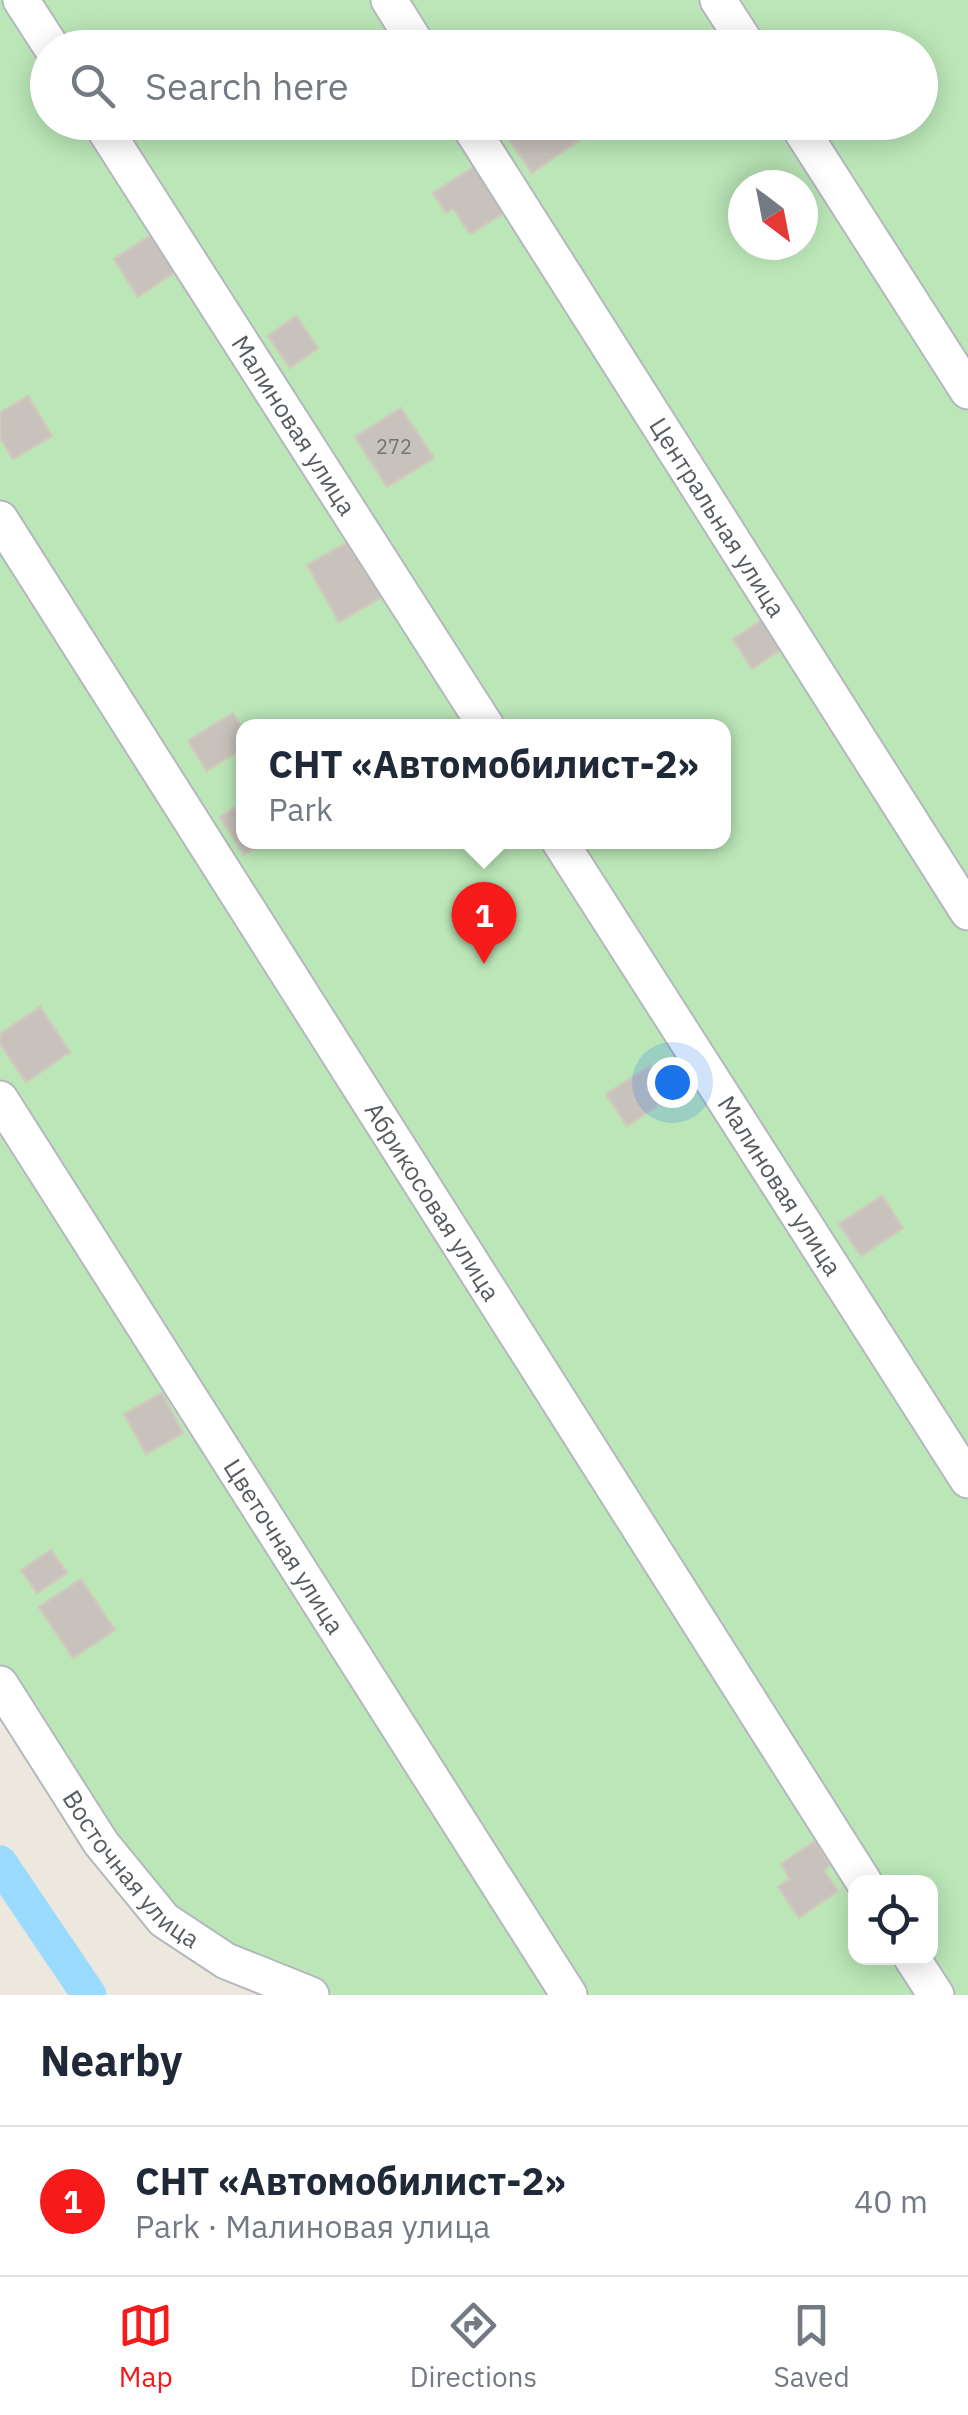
<!DOCTYPE html>
<html lang="en">
<head>
<meta charset="utf-8">
<style>
	:root { --surface:#fff; --page:#f2f2f3; --text:#1f2937; --muted:#747a83; --line:#e0e1e3; --accent:#f61b1a }
	body { margin:0; font-family:"IBM Plex Sans",sans-serif; background:var(--page); color:var(--text) }
	.controls { position:absolute; right:30px; bottom:30px; display:grid; overflow:hidden; border-radius:20px; box-shadow:0 5px 25px #0003 }
	.controls button { width:90px; height:90px; display:grid; place-items:center; padding:0; border:0; border-bottom:2px solid var(--line); background:var(--surface); color:var(--text); font:50px sans-serif }
	.compass { position:absolute; left:728px; top:170px; width:90px; height:90px; border-radius:50%; background:var(--surface); box-shadow:0 5px 25px #0003; rotate:148deg }
	.you { position:absolute; left:672px; top:1082px; width:35px; height:35px; margin:-25px; border:8px solid #fff; border-radius:50%; background:#1a73e8; box-shadow:0 0 0 15px #1a73e833 }
	.badge { display:grid; place-items:center; width:65px; height:65px; border-radius:50%; background:var(--accent); color:#fff; font-size:32px; font-weight:700 }
	.pin { position:absolute; translate:-50% -82px; filter:drop-shadow(0 2px 5px #0008) }
	.pin::after { content:''; position:absolute; top:52px; width:35px; height:30px; background:inherit; clip-path:polygon(0 0,100% 0,50% 100%) }
	.popup { position:absolute; left:236px; top:719px; width:495px; height:130px; box-sizing:border-box; display:grid; place-content:center; border-radius:20px; background:var(--surface); filter:drop-shadow(0 2px 8px #0005); font-size:32px; white-space:nowrap; color:var(--muted) }
	.popup b { font-size:38px; color:var(--text) }
	.popup::after { content:''; position:absolute; left:50%; top:100%; margin-left:-20px; border:20px solid transparent; border-top-color:var(--surface) }
	.list { margin:0; padding:0; list-style:none }
	h2 { display:flex; justify-content:space-between; align-items:center; height:130px; margin:0; padding:0 40px; font-size:42px }
	h2 small { font-size:32px; font-weight:400; color:var(--muted) }
	.list li { display:grid; grid-template-columns:65px 1fr auto; gap:30px; align-items:center; box-sizing:border-box; height:150px; padding:0 40px; border-top:2px solid var(--line) }
	.list b { display:block; font-size:38px; white-space:nowrap }
	.list p { margin:0; font-size:32px; white-space:nowrap; color:var(--muted) }
	.list em { font-size:32px; font-style:normal; color:var(--muted) }
	.icon { flex:none; width:55px; height:55px; fill:none; stroke:currentColor; stroke-width:2; stroke-linecap:round; stroke-linejoin:round }
	.map { position:relative; flex:none; width:968px; height:1995px; overflow:hidden }
	.search { position:absolute; background:var(--surface); box-shadow:0 5px 25px #0003; left:30px; right:30px; top:30px; height:110px; display:flex; align-items:center; gap:25px; box-sizing:border-box; padding:0 35px; border-radius:55px; color:var(--muted); font-size:38px }
	.sheet { height:280px; background:var(--surface) }
	nav { display:flex; justify-content:space-around; align-items:center; box-sizing:border-box; height:140px; border-top:2px solid var(--line); background:var(--surface); font-size:28px; color:var(--muted) }
	nav a { display:grid; justify-items:center; gap:5px }
	nav .on { color:var(--accent) }
	.map>svg:first-child { display:block }
	.green { fill:#bbe7b8; fill-rule:evenodd }
	.lines { fill:none; stroke-linecap:round; stroke-linejoin:round }
	.canal { stroke:#9bdbff; stroke-width:35 }
	.building { fill:#c7c2bb; stroke:#d1c9bc; stroke-width:2.5 }
	.street-casing { stroke:#b4b8bd; stroke-width:39 }
	.street { stroke:#fff; stroke-width:35 }
	.labels { text-anchor:middle; stroke-width:8; stroke-linejoin:round; paint-order:stroke }
	.number-label { font-size:20px; fill:#737678 }
	.street-label { font-size:25px; fill:#575c61; stroke:#fff }
</style>
</head>
<body>
<div class="map">
<svg width="968" height="1995" viewBox="0 0 968 1995">
	<rect width="100%" height="100%" fill="#ece8de"/>
	<!-- green -->
	<path class="green" d="M0,0H968V1995H311L164,1920L0,1684ZM48,48H920V122H48ZM743,185H803V245H743ZM244,726H724V842H244ZM856,1882H930V1958H856Z"/>
	<g class="lines">
		<!-- canal -->
		<path class="canal" d="M0,1863L89,1995"/>
	</g>
	<!-- building -->
	<path class="building" d="M503,122H597L600,126L532,173L499,125Z
		M485,160L487,187L504,213L470,234L453,208L446,213L433,193Z
		M157,231L181,268L138,297L114,259Z
		M296,316L318,348L290,368L268,336Z
		M28,396L52,436L13,459L0,438V413Z
		M401,408L434,458L387,487L355,437Z
		M355,538L387,594L339,622L307,565Z
		M768,616L787,645L752,669L733,639Z
		M233,713L244,731V747L207,771L188,741Z
		M244,802V842H266L244,855L220,817Z
		M40,1007L70,1052L26,1082L0,1044V1034Z
		M650,1066L670,1097L627,1126L606,1094Z
		M882,1196L903,1228L861,1256L839,1224Z
		M162,1393L183,1433L146,1454L124,1414Z
		M51,1550L67,1573L37,1593L21,1570Z
		M81,1579L115,1630L73,1658L39,1607Z
		M815,1841L830,1865L824,1870L838,1891L799,1918L778,1887L790,1879L781,1864Z"/>
	<g class="lines">
		<defs>
			<g id="street">
				<path d="M21,0L52,48"/>
				<path d="M389,0L419,48"/>
				<path d="M718,0L749,48"/>
				<path id="s1" d="M100,122L486,726"/>
				<path id="s2" d="M467,122L968,912"/>
				<path d="M796,122L968,391"/>
				<path id="s3" d="M0,519L864,1882"/>
				<path id="s4" d="M560,842L968,1480"/>
				<path id="s5" d="M0,1099L569,1995"/>
				<path id="s6" d="M0,1684L101,1843L164,1920L226,1961L311,1995"/>
				<path d="M912,1958L936,1995"/>
			</g>
		</defs>
		<!-- street casing -->
		<use href="#street" class="street-casing"/>
		<!-- street -->
		<use href="#street" class="street"/>
	</g>
	<g class="labels">
		<!-- number labels -->
		<g class="number-label">
			<text x="394" y="454">272</text>
		</g>
		<!-- street labels -->
		<g class="street-label">
			<text dy="9" stroke="none"><textPath href="#s1" startOffset="360">Малиновая улица</textPath></text>
			<text dy="9" stroke="none"><textPath href="#s2" startOffset="468">Центральная улица</textPath></text>
			<text dy="9" stroke="none"><textPath href="#s4" startOffset="408">Малиновая улица</textPath></text>
			<text dy="9" stroke="none"><textPath href="#s3" startOffset="808">Абрикосовая улица</textPath></text>
			<text dy="9" stroke="none"><textPath href="#s5" startOffset="530">Цветочная улица</textPath></text>
			<text dy="9" stroke="none"><textPath href="#s6" startOffset="228">Восточная улица</textPath></text>
		</g>
	</g>
</svg>
<div class="controls">
<button><svg class="icon" aria-label="locate" viewBox="0 0 24 24"><circle cx="12" cy="12" r="6"/><path d="M12 2v4M12 18v4M2 12h4M18 12h4"/></svg></button>
</div>
<svg class="compass" viewBox="-18 -18 36 36"><path d="M0-13l5 13h-10z" fill="#e53935"/><path d="M0 13l5-13h-10z" fill="#747a83"/></svg>
<div class="you"></div>
<div class="pin badge" style="left:484px;top:964px">1</div>
<div class="popup"><b>СНТ «Автомобилист-2»</b>Park</div>
<div class="search"><svg class="icon" aria-label="search" viewBox="0 0 24 24"><circle cx="10" cy="10" r="6"/><path d="M15 15l6 6"/></svg>Search here</div>
</div>
<section class="sheet">
<h2>Nearby<small></small></h2>
<ul class="list">
<li><span class="badge">1</span><div><b>СНТ «Автомобилист-2»</b><p>Park · Малиновая улица</p></div><em>40 m</em></li>
</ul>
</section>
<nav>
<a class="on"><svg class="icon" aria-label="map" viewBox="0 0 24 24"><path d="M3 6l6-2 6 2 6-2v14l-6 2-6-2-6 2zM9 4v14M15 6v14"/></svg>Map</a>
<a><svg class="icon" aria-label="directions" viewBox="0 0 24 24"><path d="M12 3l9 9-9 9-9-9zM9 14v-3h6M13 9l2 2-2 2"/></svg>Directions</a>
<a><svg class="icon" aria-label="saved" viewBox="0 0 24 24"><path d="M7 4h10v16l-5-4-5 4z"/></svg>Saved</a>
</nav>
</body>
</html>
